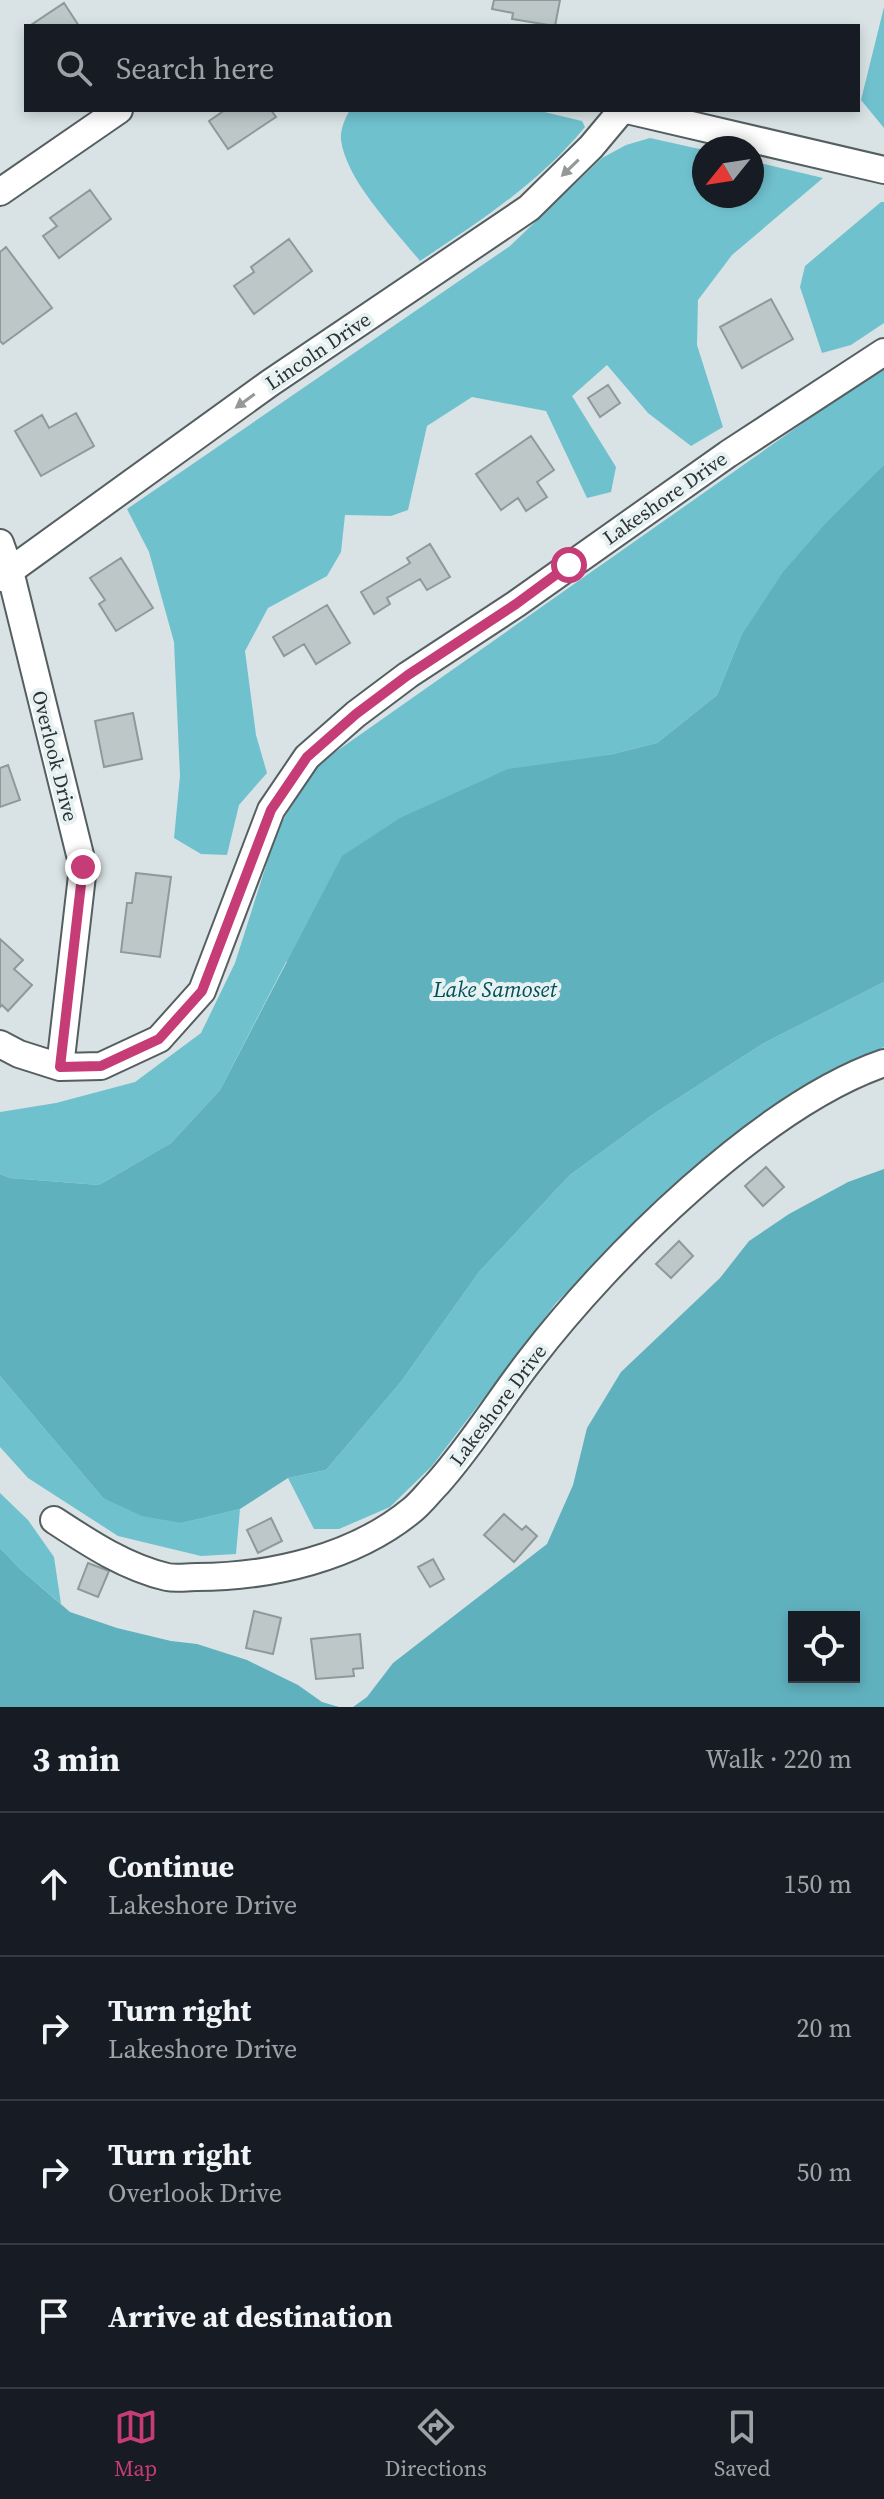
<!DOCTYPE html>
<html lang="en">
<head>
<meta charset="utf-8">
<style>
	:root { --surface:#171b24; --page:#242831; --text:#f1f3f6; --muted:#9ea1a6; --line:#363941; --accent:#c53c76 }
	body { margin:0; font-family:"Source Serif 4",serif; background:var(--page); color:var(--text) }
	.controls { position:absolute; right:24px; bottom:24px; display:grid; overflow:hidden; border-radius:0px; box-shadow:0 4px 12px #0003 }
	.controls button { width:72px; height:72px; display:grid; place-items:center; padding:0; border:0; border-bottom:2px solid var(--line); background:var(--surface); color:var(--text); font:40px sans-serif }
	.compass { position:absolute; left:692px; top:136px; width:72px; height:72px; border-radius:50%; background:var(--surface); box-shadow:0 4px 12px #0003; rotate:240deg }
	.stop { position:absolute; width:24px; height:24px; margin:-18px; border:6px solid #c53c76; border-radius:50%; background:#fff }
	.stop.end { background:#c53c76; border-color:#fff; box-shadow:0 2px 8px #0008 }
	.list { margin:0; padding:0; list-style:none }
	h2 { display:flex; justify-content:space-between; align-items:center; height:104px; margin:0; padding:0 32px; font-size:34px }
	h2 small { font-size:26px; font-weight:400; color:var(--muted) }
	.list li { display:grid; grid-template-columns:52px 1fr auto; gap:24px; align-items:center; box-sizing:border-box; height:144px; padding:0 32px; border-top:2px solid var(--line) }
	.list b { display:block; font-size:30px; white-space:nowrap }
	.list p { margin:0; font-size:26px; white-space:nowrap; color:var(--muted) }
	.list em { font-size:26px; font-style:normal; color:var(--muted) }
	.icon { flex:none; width:44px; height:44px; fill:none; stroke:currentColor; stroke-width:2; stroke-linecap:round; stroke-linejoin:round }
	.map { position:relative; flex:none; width:884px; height:1707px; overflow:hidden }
	.search { position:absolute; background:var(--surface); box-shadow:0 4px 12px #0003; left:24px; right:24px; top:24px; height:88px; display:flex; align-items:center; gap:20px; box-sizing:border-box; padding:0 28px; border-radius:0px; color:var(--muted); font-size:30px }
	.sheet { height:680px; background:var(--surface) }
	nav { display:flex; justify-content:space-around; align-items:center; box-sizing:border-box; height:112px; border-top:2px solid var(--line); background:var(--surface); font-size:22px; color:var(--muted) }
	nav a { display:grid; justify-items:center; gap:4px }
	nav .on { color:var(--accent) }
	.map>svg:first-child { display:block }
	.forest { fill:#70c1ce }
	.water { fill:#60b1be; fill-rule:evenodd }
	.building { fill:#bdc7c8; stroke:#8f989a; stroke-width:2 }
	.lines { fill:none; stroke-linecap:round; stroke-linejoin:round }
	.street-casing { stroke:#555e60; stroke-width:30 }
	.street { stroke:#fff; stroke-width:26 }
	.oneway { fill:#969898 }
	.route { stroke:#c53c76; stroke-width:10 }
	.labels { text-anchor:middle; stroke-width:8; stroke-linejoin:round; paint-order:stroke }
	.street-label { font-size:20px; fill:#2d3131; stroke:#e6f1f2 }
	.water-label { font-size:22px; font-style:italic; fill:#004e57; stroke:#e6f1f2 }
</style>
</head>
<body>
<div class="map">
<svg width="884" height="1707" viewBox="0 0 884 1707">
	<rect width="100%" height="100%" fill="#d9e3e5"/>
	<!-- forest -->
	<path class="forest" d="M884,7V128L861,100Z
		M350,110H536L582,121L585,127C538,184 480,221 420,261C395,230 346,180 341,140C340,130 345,118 350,110Z
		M650,138L704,150V196H752V161L823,178L732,255L698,300L697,345L723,427L691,446L648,413L607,365L572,396L616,467L611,492L587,498L546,411L472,397L427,426L408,510L391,516L345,515L341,552L327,576L268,608L245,651L256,735L267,773L239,805L227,855L201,854L174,838L180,776L174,642L149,552L127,509L510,246L602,158L626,145Z
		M881,202H884V323L851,345L822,353L800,287L805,266Z
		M884,366V465L741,636L717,695L657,743L609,755L286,962L220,1090L171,1143L99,1185L10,1178L0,1174V1112L56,1103L135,1082L201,1033L235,963L278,828L317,765Z
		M884,982V1047L796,1090L672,1188L556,1303L432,1466L390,1507L339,1529H314L288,1478L326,1470L400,1383L479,1272L570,1175L655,1113L764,1043Z
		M0,1376L103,1498L182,1523L240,1509L236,1554L201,1556L118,1536L28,1478L0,1447Z
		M0,1493L28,1520L54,1557L61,1604L20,1569L0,1548Z"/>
	<!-- water -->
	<path class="water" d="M884,465V982L764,1043L655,1113L570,1175L479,1272L400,1383L326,1470L288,1478L240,1509L182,1523L142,1516L103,1498L0,1376V1174L10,1178L99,1185L171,1143L220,1090L342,856L400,818L508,769L609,755L657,743L717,695L741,636L783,572L826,523Z
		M884,1169V1707H353L367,1697L393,1663L547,1544L573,1485L587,1428L621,1372L720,1278L749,1241L789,1214L848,1182ZM854,1617V1677H794V1617Z
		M0,1548L20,1569L70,1612L117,1628L171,1641L197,1644L247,1660L298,1685L322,1702L339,1707H0Z"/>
	<!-- building -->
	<path class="building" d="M494,0H560L555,26L512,19L513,13L492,9Z
		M64,3L79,26H32L31,25Z
		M225,110H271L276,117L228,149L209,121Z
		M90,190L111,219L59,258L43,236L57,226L50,218Z
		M289,239L312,271L254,314L234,286L254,272L251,267Z
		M6,247L52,308L3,344L0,341V252Z
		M771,299L793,339L742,368L720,327Z
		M608,385L620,403L600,417L588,398Z
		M76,413L94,446L41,476L15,431L42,415L49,428Z
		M531,436L554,470L537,482L547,497L526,511L518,498L501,510L476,474Z
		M430,544L450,577L427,590L420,579L387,598L390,604L374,614L361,592L410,563L407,558Z
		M121,558L153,608L116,631L99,604L105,600L90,578Z
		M327,605L350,643L316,664L304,644L284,656L273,637Z
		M133,713L142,759L104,767L95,721Z
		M8,765L20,800L0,807V768Z
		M136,873L171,877L160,957L121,952L127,903H132Z
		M0,939L23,960L14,969L32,985L8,1011L2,1005L0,1007Z
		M766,1167L784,1187L763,1206L745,1186Z
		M679,1241L693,1256L671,1278L656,1264Z
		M504,1514L522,1530L526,1526L537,1536L514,1562L484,1535Z
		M271,1518L282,1541L258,1553L247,1530Z
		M433,1559L444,1579L430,1587L418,1567Z
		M88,1563L109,1571L98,1597L78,1589Z
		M254,1611L281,1618L273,1654L246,1648Z
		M360,1634L363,1668L353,1669L354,1676L316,1679L311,1639Z"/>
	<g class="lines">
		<defs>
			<path id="street" d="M627,110L884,170
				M0,192L119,110
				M0,543L10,571L83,867L60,1067
				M0,578L270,383L529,208L591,147L622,110
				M0,1044L19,1054L60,1067L101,1066L159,1039L202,991L271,810L307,757L356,714L408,675L516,604L728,454L884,352
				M54,1520C89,1543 125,1567 167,1577C176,1579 187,1577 197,1577C270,1577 354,1558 412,1510C421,1503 429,1492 437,1484C472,1445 499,1400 531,1359C609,1257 762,1105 884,1063"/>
		</defs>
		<!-- street casing -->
		<use href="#street" class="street-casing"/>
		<!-- street -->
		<use href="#street" class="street"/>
	</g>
	<!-- one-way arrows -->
	<defs><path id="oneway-solid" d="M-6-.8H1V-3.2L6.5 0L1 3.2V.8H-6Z" transform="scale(2)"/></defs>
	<g class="oneway">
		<use href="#oneway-solid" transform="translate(570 168) rotate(136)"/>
		<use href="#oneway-solid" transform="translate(245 401) rotate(144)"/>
	</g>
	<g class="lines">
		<!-- route -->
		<path class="route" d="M83,867L60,1067L101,1066L159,1039L202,991L271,810L307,757L356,714L408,675L516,604L569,565"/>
	</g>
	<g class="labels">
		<!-- street labels -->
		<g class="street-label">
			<text transform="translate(318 351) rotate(-34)" y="7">Lincoln Drive</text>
			<text transform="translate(665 498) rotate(-35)" y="7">Lakeshore Drive</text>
			<text transform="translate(55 756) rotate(76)" y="7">Overlook Drive</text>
			<text transform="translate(498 1405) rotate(-53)" y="7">Lakeshore Drive</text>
		</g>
		<!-- water labels -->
		<g class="water-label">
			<text x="495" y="997">Lake Samoset</text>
		</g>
	</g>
</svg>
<div class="controls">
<button><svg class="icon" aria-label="locate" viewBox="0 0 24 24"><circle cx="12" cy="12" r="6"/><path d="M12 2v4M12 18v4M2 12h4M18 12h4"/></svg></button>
</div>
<svg class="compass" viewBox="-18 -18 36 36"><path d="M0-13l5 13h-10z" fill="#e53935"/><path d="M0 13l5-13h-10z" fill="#9ea1a6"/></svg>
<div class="stop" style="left:569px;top:565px"></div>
<div class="stop end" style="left:83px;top:867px"></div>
<div class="search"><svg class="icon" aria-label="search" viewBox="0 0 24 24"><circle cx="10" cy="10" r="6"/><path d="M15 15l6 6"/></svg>Search here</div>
</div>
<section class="sheet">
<h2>3 min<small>Walk · 220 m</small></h2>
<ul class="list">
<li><svg class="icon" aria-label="ahead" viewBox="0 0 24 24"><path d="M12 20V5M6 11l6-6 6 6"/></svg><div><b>Continue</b><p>Lakeshore Drive</p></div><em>150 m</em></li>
<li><svg class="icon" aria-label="right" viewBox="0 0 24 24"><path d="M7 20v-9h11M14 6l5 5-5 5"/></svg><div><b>Turn right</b><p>Lakeshore Drive</p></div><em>20 m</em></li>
<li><svg class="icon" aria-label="right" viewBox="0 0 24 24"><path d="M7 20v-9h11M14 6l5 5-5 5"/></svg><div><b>Turn right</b><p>Overlook Drive</p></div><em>50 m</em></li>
<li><svg class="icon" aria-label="arrive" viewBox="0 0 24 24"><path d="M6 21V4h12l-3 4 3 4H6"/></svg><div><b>Arrive at destination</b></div></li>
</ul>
</section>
<nav>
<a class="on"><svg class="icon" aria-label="map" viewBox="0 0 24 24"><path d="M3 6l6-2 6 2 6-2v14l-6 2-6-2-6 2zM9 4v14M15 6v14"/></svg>Map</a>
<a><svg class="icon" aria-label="directions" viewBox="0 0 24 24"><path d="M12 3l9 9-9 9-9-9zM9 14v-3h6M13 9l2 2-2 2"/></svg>Directions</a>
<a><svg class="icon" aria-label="saved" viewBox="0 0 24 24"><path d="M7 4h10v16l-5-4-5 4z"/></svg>Saved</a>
</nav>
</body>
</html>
